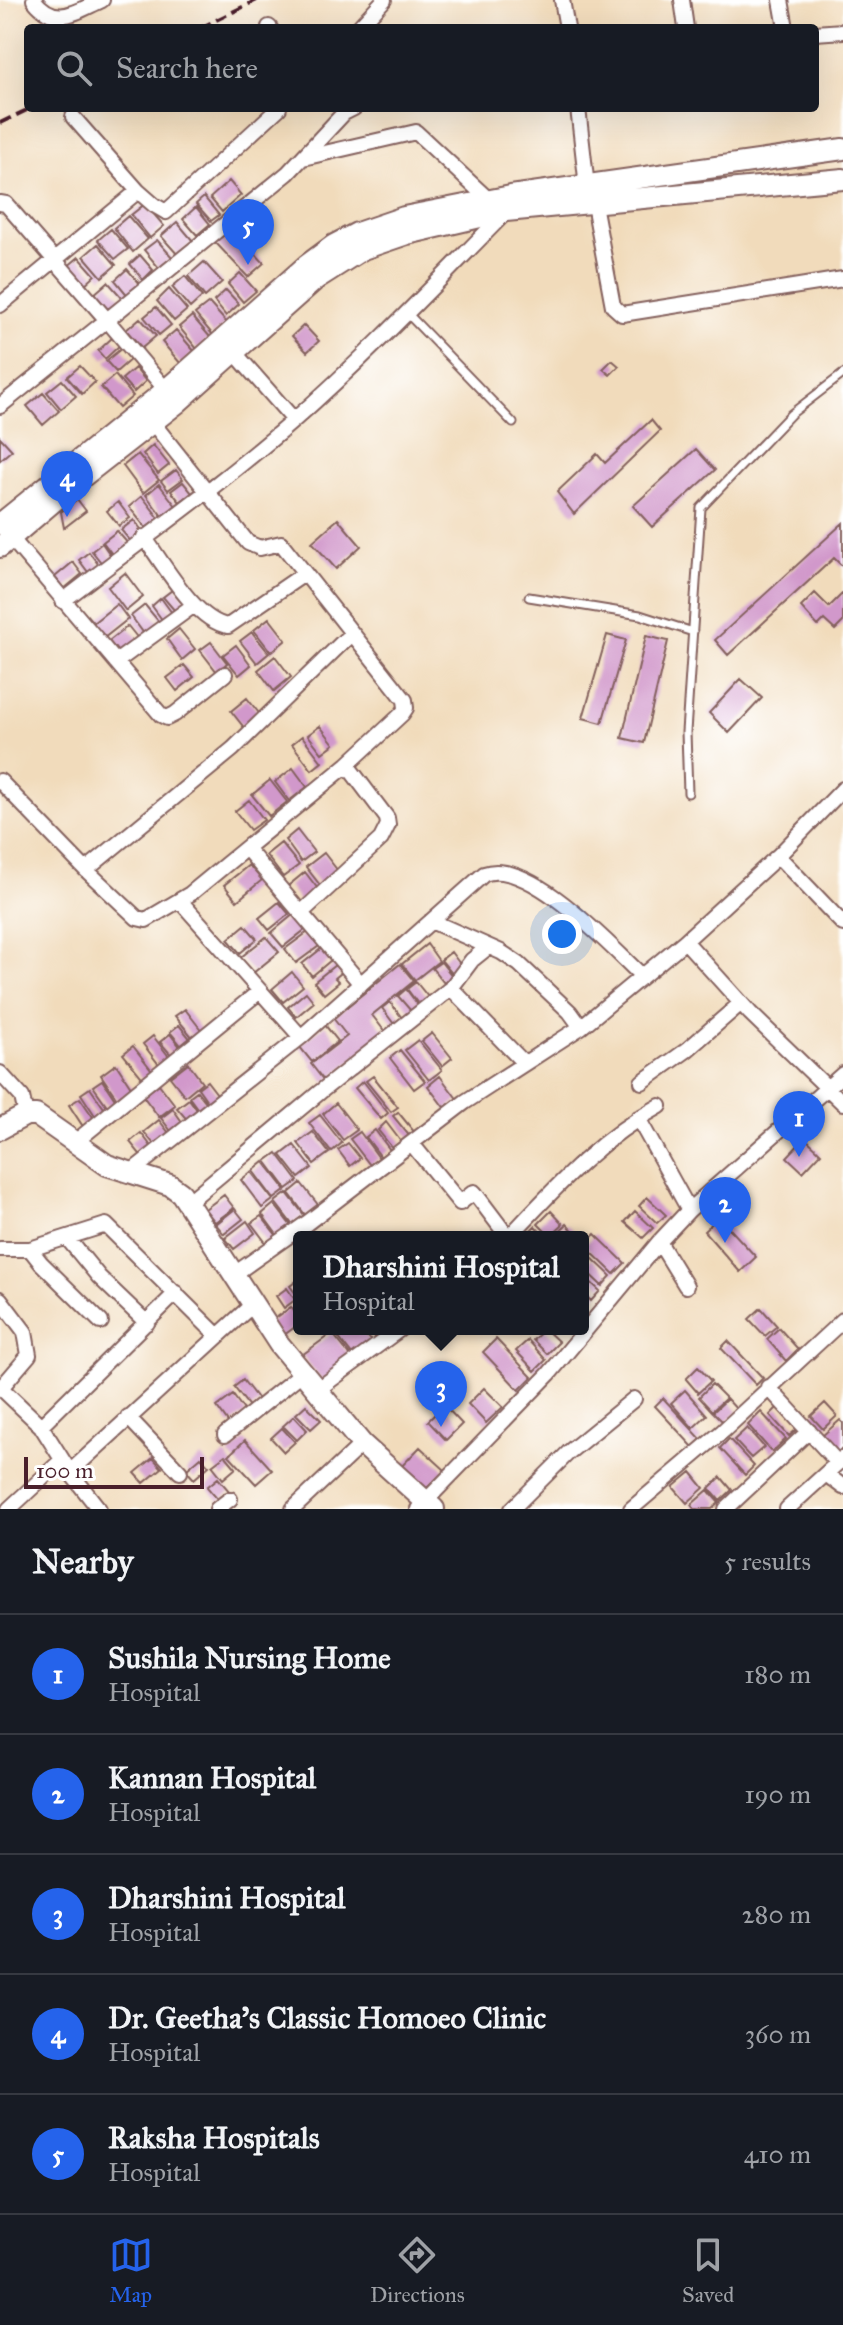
<!DOCTYPE html>
<html lang="en">
<head>
<meta charset="utf-8">
<style>
	:root { --surface:#171b24; --page:#242831; --text:#f1f3f6; --muted:#9ea1a6; --line:#363941; --accent:#2563eb }
	body { margin:0; font-family:"IM FELL Great Primer",serif; background:var(--page); color:var(--text) }
	.scale { position:absolute; left:24px; bottom:20px; width:180px; box-sizing:border-box; padding-left:8px; border:4px solid #4a1f2b; border-top:0; font-size:22px; line-height:28px; white-space:nowrap; color:#4a1f2b; -webkit-text-stroke:6px #fff; paint-order:stroke }
	.you { position:absolute; left:562px; top:934px; width:28px; height:28px; margin:-20px; border:6px solid #fff; border-radius:50%; background:#1a73e8; box-shadow:0 0 0 12px #1a73e833 }
	.badge { display:grid; place-items:center; width:52px; height:52px; border-radius:50%; background:var(--accent); color:#fff; font-size:26px; font-weight:700 }
	.pin { position:absolute; translate:-50% -66px; filter:drop-shadow(0 2px 4px #0008) }
	.pin::after { content:''; position:absolute; top:42px; width:28px; height:24px; background:inherit; clip-path:polygon(0 0,100% 0,50% 100%) }
	.popup { position:absolute; left:293px; top:1231px; width:296px; height:104px; box-sizing:border-box; display:grid; place-content:center; border-radius:8px; background:var(--surface); filter:drop-shadow(0 2px 6px #0005); font-size:26px; white-space:nowrap; color:var(--muted) }
	.popup b { font-size:30px; color:var(--text) }
	.popup::after { content:''; position:absolute; left:50%; top:100%; margin-left:-16px; border:16px solid transparent; border-top-color:var(--surface) }
	.list { margin:0; padding:0; list-style:none }
	h2 { display:flex; justify-content:space-between; align-items:center; height:104px; margin:0; padding:0 32px; font-size:34px }
	h2 small { font-size:26px; font-weight:400; color:var(--muted) }
	.list li { display:grid; grid-template-columns:52px 1fr auto; gap:24px; align-items:center; box-sizing:border-box; height:120px; padding:0 32px; border-top:2px solid var(--line) }
	.list b { display:block; font-size:30px; white-space:nowrap }
	.list p { margin:0; font-size:26px; white-space:nowrap; color:var(--muted) }
	.list em { font-size:26px; font-style:normal; color:var(--muted) }
	.icon { flex:none; width:44px; height:44px; fill:none; stroke:currentColor; stroke-width:2; stroke-linecap:round; stroke-linejoin:round }
	.map { position:relative; flex:none; width:843px; height:1509px; overflow:hidden }
	.search { position:absolute; background:var(--surface); box-shadow:0 8px 32px #0002; left:24px; right:24px; top:24px; height:88px; display:flex; align-items:center; gap:20px; box-sizing:border-box; padding:0 28px; border-radius:8px; color:var(--muted); font-size:30px }
	.sheet { height:704px; background:var(--surface) }
	nav { display:flex; justify-content:space-around; align-items:center; box-sizing:border-box; height:112px; border-top:2px solid var(--line); background:var(--surface); font-size:22px; color:var(--muted) }
	nav a { display:grid; justify-items:center; gap:4px }
	nav .on { color:var(--accent) }
	.map>svg:first-child { display:block }
	.building { fill:#d198cb }
	.lines { fill:none; stroke-linecap:round; stroke-linejoin:round }
	.lane-casing { stroke:#84615d; stroke-width:11 }
	.street-casing { stroke:#84615d; stroke-width:18 }
	.secondary-casing { stroke:#84615d; stroke-width:24 }
	.lane { stroke:#fff; stroke-width:7 }
	.street { stroke:#fff; stroke-width:14 }
	.secondary { stroke:#fff; stroke-width:20 }
	.rail { stroke:#4a1f2b; stroke-width:4; stroke-dasharray:12 6; stroke-linecap:butt }
</style>
</head>
<body>
<div class="map">
<svg width="843" height="1509" viewBox="0 0 843 1509">
	<rect width="100%" height="100%" fill="#fff"/>
	<filter id="ink" filterUnits="userSpaceOnUse"><feTurbulence type="fractalNoise" baseFrequency=".0125" numOctaves="2"/><feDisplacementMap in="SourceGraphic" scale="16" xChannelSelector="R" yChannelSelector="G"/><feConvolveMatrix kernelMatrix="1 2 1 2 8 2 1 2 1" color-interpolation-filters="sRGB"/></filter>
	<filter id="wash" filterUnits="userSpaceOnUse"><feTurbulence type="fractalNoise" baseFrequency=".006" numOctaves="4" result="noise"/><feDisplacementMap in="SourceGraphic" scale="32" xChannelSelector="R" yChannelSelector="G"/><feGaussianBlur stdDeviation="1.8" result="paint"/><feColorMatrix in="noise" values="0 0 0 0 0 0 0 0 0 0 0 0 0 0 0 0 0 1.4 0 .05"/><feComposite in="paint" operator="in"/></filter>
	<g filter="url(#wash)">
		<rect width="100%" height="100%" fill="#f1dbbb"/>
		<g id="blocks">
			<!-- building -->
			<path class="building" d="M229,181L241,195L222,212L210,198Z
				M204,197L219,215L211,221L196,204Z
				M145,204L164,226L150,238L131,215Z
				M196,207L210,224L197,235L183,219Z
				M128,216L148,239L133,252L114,228Z
				M177,222L193,241L178,255L161,236Z
				M231,227L264,263L248,277L215,242Z
				M111,229L128,249L115,259L98,240Z
				M157,240L172,257L159,268L144,250Z
				M98,244L116,265L102,277L84,256Z
				M140,255L153,270L143,280L130,264Z
				M79,257L95,275L83,286L67,267Z
				M204,262L222,282L205,297L188,276Z
				M127,269L142,286L129,297L115,280Z
				M240,273L256,291L243,302L228,284Z
				M185,276L202,297L190,308L172,287Z
				M108,282L124,300L109,313L93,295Z
				M169,289L187,310L174,321L157,301Z
				M226,290L239,304L226,316L214,301Z
				M209,303L227,323L213,335L195,314Z
				M156,307L171,325L159,335L144,317Z
				M192,316L210,337L197,349L179,327Z
				M140,318L156,336L142,348L126,330Z
				M304,325L319,341L307,352L292,336Z
				M176,330L195,352L181,364L162,342Z
				M113,337L120,345L105,359L98,351Z
				M122,348L131,359L116,372L106,361Z
				M612,360L619,366L610,375L603,369Z
				M80,366L95,382L82,394L67,377Z
				M135,368L146,381L134,392L122,379Z
				M115,375L133,396L119,408L101,387Z
				M62,380L76,396L61,409L47,392Z
				M43,393L59,411L43,425L27,406Z
				M651,420L660,431L574,514L557,492L597,454L605,463Z
				M0,437L12,450L0,460Z
				M153,445L169,465L158,474L143,454Z
				M696,449L715,470L652,527L633,506Z
				M138,454L159,480L143,493L123,466Z
				M176,470L183,479L168,490L161,481Z
				M183,482L192,493L180,502L171,491Z
				M159,484L176,506L162,516L146,495Z
				M142,496L159,518L146,528L129,507Z
				M77,499L86,511L64,528L61,512Z
				M118,502L130,518L119,526L107,511Z
				M338,519L361,546L336,569L312,542Z
				M134,520L144,533L132,543L121,530Z
				M843,523V567L834,558L728,655L715,640Z
				M117,531L130,546L115,558L103,542Z
				M102,543L113,559L104,566L92,551Z
				M89,552L101,568L91,576L79,560Z
				M73,562L82,574L64,589L55,577Z
				M125,573L143,597L126,611L108,587Z
				M176,587L187,601L175,611L163,597Z
				M815,593L829,607L843,593V622L835,630L824,620L818,626L801,607Z
				M161,598L172,613L163,621L152,606Z
				M117,604L128,619L104,638L93,623Z
				M145,605L160,623L145,635L131,616Z
				M269,618L286,640L271,652L254,630Z
				M128,626L140,641L121,656L109,641Z
				M179,629L195,649L182,660L167,639Z
				M252,632L269,653L257,663L240,641Z
				M607,635L626,640L602,723L583,718Z
				M646,636L668,641L644,743L622,738Z
				M211,642L227,663L217,672L200,650Z
				M236,645L251,665L239,675L223,655Z
				M275,656L291,677L274,691L258,670Z
				M184,665L194,677L177,691L167,678Z
				M741,679L762,698L729,733L709,713Z
				M247,698L262,717L246,730L231,711Z
				M320,726L334,744L322,753L308,735Z
				M302,736L322,762L312,770L292,744Z
				M293,768L307,787L289,801L275,782Z
				M270,780L287,802L269,816L252,795Z
				M249,800L264,820L250,830L235,811Z
				M297,830L314,852L301,862L285,840Z
				M281,843L299,865L283,877L266,855Z
				M324,853L338,871L320,885L306,867Z
				M249,865L262,880L237,901L224,885Z
				M305,872L318,889L301,903L288,886Z
				M279,902L289,914L269,930L259,918Z
				M294,914L306,929L283,947L271,933Z
				M245,925L257,939L240,953L228,939Z
				M308,932L319,946L296,963L285,949Z
				M266,937L279,952L253,973L240,958Z
				M427,944L439,961L415,980L402,964Z
				M322,948L331,960L312,976L302,964Z
				M451,952L463,968L454,976L441,960Z
				M441,962L452,976L444,983L432,968Z
				M400,964L414,981L372,1015L386,1033L325,1082L311,1064L347,1036L333,1018Z
				M335,965L341,973L335,978L339,982L324,994L314,982Z
				M292,972L303,986L283,1002L272,989Z
				M416,982L428,997L419,1005L407,989Z
				M406,989L418,1005L411,1011L398,996Z
				M306,992L314,1002L296,1017L288,1007Z
				M390,1002L402,1018L394,1024L382,1008Z
				M185,1009L202,1031L193,1038L175,1016Z
				M179,1025L192,1041L183,1048L170,1032Z
				M325,1025L338,1041L312,1062L299,1046Z
				M432,1033L452,1058L442,1066L422,1041Z
				M170,1034L181,1048L172,1056L160,1042Z
				M153,1036L170,1058L160,1066L143,1044Z
				M418,1040L442,1070L429,1080L405,1050Z
				M133,1046L154,1073L144,1080L123,1054Z
				M400,1050L425,1081L414,1089L390,1058Z
				M188,1063L202,1082L185,1096L170,1077Z
				M116,1064L133,1090L118,1100L101,1075Z
				M373,1076L398,1107L391,1112L366,1081Z
				M440,1076L458,1100L446,1110L428,1086Z
				M102,1080L116,1101L108,1107L93,1086Z
				M207,1081L220,1098L210,1105L198,1088Z
				M363,1081L388,1113L381,1119L355,1088Z
				M159,1084L175,1105L159,1117L143,1096Z
				M90,1088L106,1111L96,1117L81,1094Z
				M197,1091L209,1106L200,1112L189,1097Z
				M80,1098L95,1120L84,1128L69,1105Z
				M189,1099L200,1114L189,1122L177,1108Z
				M336,1103L357,1130L343,1140L323,1114Z
				M173,1109L185,1126L174,1135L161,1118Z
				M398,1112L416,1134L411,1138L393,1116Z
				M320,1115L342,1143L331,1152L309,1123Z
				M159,1120L172,1137L157,1148L144,1132Z
				M386,1122L402,1143L394,1150L378,1130Z
				M375,1130L390,1150L381,1157L366,1137Z
				M313,1132L329,1153L314,1164L298,1143Z
				M360,1132L379,1158L370,1165L350,1139Z
				M141,1133L154,1150L143,1158L130,1142Z
				M805,1138L821,1153L803,1172L787,1157Z
				M348,1143L360,1158L350,1166L338,1150Z
				M294,1145L312,1168L299,1178L281,1155Z
				M277,1153L298,1181L287,1189L266,1161Z
				M264,1162L286,1190L274,1199L253,1171Z
				M251,1172L273,1200L262,1208L241,1180Z
				M301,1183L319,1206L306,1216L289,1193Z
				M287,1193L304,1215L292,1224L275,1202Z
				M224,1195L234,1208L215,1222L205,1209Z
				M647,1197L666,1215L657,1223L639,1206Z
				M274,1204L291,1226L278,1236L262,1214Z
				M235,1209L243,1219L224,1234L216,1224Z
				M551,1211L563,1224L550,1236L538,1224Z
				M635,1211L653,1228L643,1238L625,1222Z
				M261,1216L277,1236L267,1244L251,1223Z
				M719,1217L756,1257L740,1272L704,1231Z
				M247,1221L255,1233L234,1249L225,1238Z
				M567,1224L579,1237H553Z
				M535,1226L545,1237H524Z
				M595,1234L625,1263L614,1274L584,1245Z
				M592,1258L611,1276L602,1286L583,1268Z
				M583,1275L600,1291L591,1301L583,1293Z
				M299,1279V1298L290,1286Z
				M287,1288L295,1300L284,1308L276,1296Z
				M291,1307L299,1318V1324L280,1338L269,1323Z
				M761,1308L777,1326L765,1336L749,1319Z
				M779,1328L798,1349L786,1361L767,1339Z
				M340,1329H361L371,1342L353,1356L335,1333Z
				M368,1329H385L374,1337Z
				M545,1329L559,1342L547,1354L533,1340Z
				M332,1333L352,1358L322,1381L302,1355Z
				M496,1339L532,1377L519,1390L483,1352Z
				M528,1340L546,1360L535,1371L516,1351Z
				M728,1341L763,1378L756,1385L721,1348Z
				M698,1367L711,1381L698,1393L686,1379Z
				M243,1380L260,1402L251,1409L234,1387Z
				M712,1384L726,1398L712,1411L699,1397Z
				M484,1388L503,1407L486,1423L468,1404Z
				M685,1390L707,1415L693,1428L671,1403Z
				M233,1395L246,1413L230,1425L217,1407Z
				M663,1398L701,1439L693,1447L655,1406Z
				M727,1399L738,1411L724,1423L713,1412Z
				M825,1403L837,1416L823,1429L811,1416Z
				M306,1405L321,1420L311,1429L296,1414Z
				M444,1405L462,1424L446,1440L428,1421Z
				M778,1407L798,1428L789,1436L770,1415Z
				M761,1412L786,1439L772,1452L748,1425Z
				M294,1416L307,1430L297,1440L283,1426Z
				M840,1420L843,1423V1447L837,1453L822,1436Z
				M282,1428L295,1442L284,1452L271,1438Z
				M747,1428L764,1447L751,1458L734,1440Z
				M729,1439L754,1466L745,1475L720,1448Z
				M245,1440L272,1470L256,1484L229,1455Z
				M420,1447L445,1470L423,1492L399,1469Z
				M225,1455L236,1468L223,1479L212,1465Z
				M201,1457L209,1466L194,1479L186,1470Z
				M153,1458L162,1468L144,1483L135,1473Z
				M691,1472L704,1488L687,1503L673,1487Z
				M721,1477L732,1490L720,1501L709,1488Z
				M218,1478L230,1492L219,1501L207,1487Z
				M708,1490L719,1503L712,1509H694L691,1505Z"/>
		</g>
	</g>
	<g filter="url(#ink)">
		<use href="#blocks" fill-opacity="0" stroke="#84615d" stroke-width="2"/>
		<g class="lines">
			<defs>
				<path id="lane" d="M407,313L513,423
					M529,597L640,615L693,632
					M688,793L686,732L701,508L791,414L843,374"/>
				<path id="street" d="M34,0C56,28 75,12 102,0
					M562,0L567,28
					M682,0L686,28
					M781,0L786,28
					M269,27L270,28
					M358,28L384,0
					M815,33L843,31
					M578,108L587,187
					M303,158L416,132L489,200
					M138,191L154,205L166,212L279,108
					M0,203L6,204L107,320L0,406
					M594,204L613,306L622,314L843,279
					M0,305L138,191L73,117
					M228,345L294,420
					M166,390L107,320L288,173L344,113L354,108
					M6,532L161,715L167,718L175,714L225,674
					M144,537C163,563 195,621 228,626L304,574
					M63,601C140,541 220,485 293,421C368,355 436,283 506,212
					M116,662L194,605
					M0,781L86,870L137,918L146,920L190,894L347,765L402,714L406,708L405,700L281,543L260,548L248,543L153,423
					M246,848L361,984
					M778,856L843,924
					M86,870L233,749L352,633
					M181,902L301,1037
					M301,913L381,839L388,825L387,818L347,765
					M431,921L501,952L519,964L570,1012L581,1027
					M685,941L750,1013L843,1103
					M451,988L523,1062
					M0,1073L22,1097L26,1115
					M642,1082L687,1050L741,1003
					M638,1118L689,1210
					M74,1143L260,991
					M412,1144L460,1203L474,1192L508,1237
					M131,1172L301,1037L484,874C529,857 611,947 642,976
					M188,1202L320,1092L451,988L472,960L487,948
					M509,1237C555,1188 600,1138 660,1106
					M68,1239L99,1277L147,1323
					M659,1242L686,1286
					M0,1249H30L106,1225L218,1336
					M30,1249L41,1263L101,1322
					M233,1275L307,1223L465,1102L581,1027L685,941L778,856L843,789
					M0,1299L25,1332L29,1355L0,1389
					M0,1387L41,1426L70,1472L99,1509
					M768,1387L838,1463
					M317,1390L400,1329
					M128,1417L180,1472
					M41,1426L176,1293
					M225,1435L302,1373
					M70,1472L252,1305
					M826,1474L843,1487
					M9,1509L62,1460
					M217,1509L230,1499
					M293,1509L362,1444
					M418,1509L549,1374L659,1242L689,1210L843,1074
					M512,1509L569,1452L634,1399
					M631,1509L723,1431L843,1320
					M726,1509L809,1431
					M787,1509L843,1458"/>
				<path id="secondary" d="M0,524L166,390L307,265L334,245L357,233L404,217L511,196L843,149
					M0,547L81,478L177,403L316,279L363,249L407,234L506,211L843,179
					M0,1129L26,1115H36L107,1165L170,1185L181,1193L279,1344L362,1444L434,1509"/>
			</defs>
			<!-- lane casing -->
			<use href="#lane" class="lane-casing"/>
			<!-- street casing -->
			<use href="#street" class="street-casing"/>
			<!-- secondary casing -->
			<use href="#secondary" class="secondary-casing"/>
			<!-- lane -->
			<use href="#lane" class="lane"/>
			<!-- street -->
			<use href="#street" class="street"/>
			<!-- secondary -->
			<use href="#secondary" class="secondary"/>
			<!-- rail -->
			<path class="rail" d="M200,28L257,0
				M0,123L31,108"/>
		</g>
	</g>
</svg>
<div class="scale">100 m</div>
<div class="you"></div>
<div class="pin badge" style="left:799px;top:1157px">1</div>
<div class="pin badge" style="left:725px;top:1243px">2</div>
<div class="pin badge" style="left:441px;top:1427px">3</div>
<div class="popup"><b>Dharshini Hospital</b>Hospital</div>
<div class="pin badge" style="left:67px;top:517px">4</div>
<div class="pin badge" style="left:248px;top:265px">5</div>
<div class="search"><svg class="icon" aria-label="search" viewBox="0 0 24 24"><circle cx="10" cy="10" r="6"/><path d="M15 15l6 6"/></svg>Search here</div>
</div>
<section class="sheet">
<h2>Nearby<small>5 results</small></h2>
<ul class="list">
<li><span class="badge">1</span><div><b>Sushila Nursing Home</b><p>Hospital</p></div><em>180 m</em></li>
<li><span class="badge">2</span><div><b>Kannan Hospital</b><p>Hospital</p></div><em>190 m</em></li>
<li><span class="badge">3</span><div><b>Dharshini Hospital</b><p>Hospital</p></div><em>280 m</em></li>
<li><span class="badge">4</span><div><b>Dr. Geetha's Classic Homoeo Clinic</b><p>Hospital</p></div><em>360 m</em></li>
<li><span class="badge">5</span><div><b>Raksha Hospitals</b><p>Hospital</p></div><em>410 m</em></li>
</ul>
</section>
<nav>
<a class="on"><svg class="icon" aria-label="map" viewBox="0 0 24 24"><path d="M3 6l6-2 6 2 6-2v14l-6 2-6-2-6 2zM9 4v14M15 6v14"/></svg>Map</a>
<a><svg class="icon" aria-label="directions" viewBox="0 0 24 24"><path d="M12 3l9 9-9 9-9-9zM9 14v-3h6M13 9l2 2-2 2"/></svg>Directions</a>
<a><svg class="icon" aria-label="saved" viewBox="0 0 24 24"><path d="M7 4h10v16l-5-4-5 4z"/></svg>Saved</a>
</nav>
</body>
</html>
